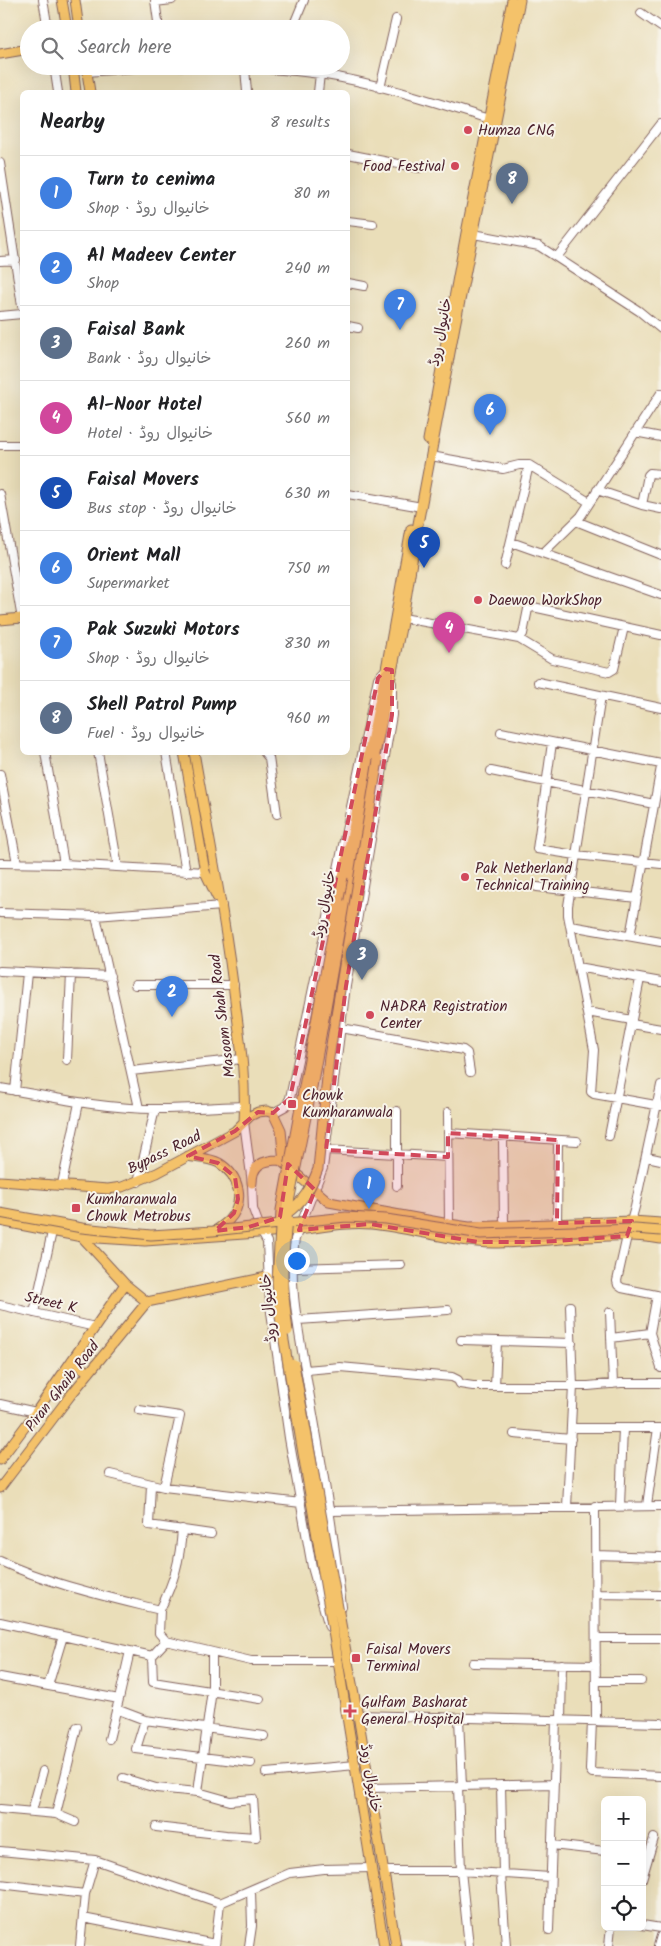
<!DOCTYPE html>
<html lang="en">
<head>
<meta charset="utf-8">
<style>
	:root { --surface:#fff; --page:#f2f2f2; --text:#202124; --muted:#757577; --line:#e0e0e0; --accent:#d1495b }
	body { margin:0; font-family:Kalam,"Playpen Sans Arabic",sans-serif; background:var(--page); color:var(--text) }
	.controls { position:absolute; right:15px; bottom:15px; display:grid; overflow:hidden; border-radius:8px; box-shadow:0 5px 20px #0002 }
	.controls button { width:45px; height:45px; display:grid; place-items:center; padding:0; border:0; border-bottom:1px solid var(--line); background:var(--surface); color:var(--text); font:25px sans-serif }
	.you { position:absolute; left:296px; top:1260px; width:18px; height:18px; margin:-12px; border:4px solid #fff; border-radius:50%; background:#1a73e8; box-shadow:0 0 0 8px #1a73e833 }
	.badge { display:grid; place-items:center; width:32px; height:32px; border-radius:50%; background:var(--accent); color:#fff; font-size:16px; font-weight:700 }
	.pin { position:absolute; translate:-50% -41px; filter:drop-shadow(0 1px 2px #0008) }
	.pin::after { content:''; position:absolute; top:26px; width:18px; height:15px; background:inherit; clip-path:polygon(0 0,100% 0,50% 100%) }
	.list { margin:0; padding:0; list-style:none }
	h2 { display:flex; justify-content:space-between; align-items:center; height:65px; margin:0; padding:0 20px; font-size:21px }
	h2 small { font-size:16px; font-weight:400; color:var(--muted) }
	.list li { display:grid; grid-template-columns:32px 1fr auto; gap:15px; align-items:center; box-sizing:border-box; height:75px; padding:0 20px; border-top:1px solid var(--line) }
	.list b { display:block; font-size:19px; white-space:nowrap }
	.list p { margin:0; font-size:16px; white-space:nowrap; color:var(--muted) }
	.list em { font-size:16px; font-style:normal; color:var(--muted) }
	.icon { flex:none; width:28px; height:28px; fill:none; stroke:currentColor; stroke-width:2; stroke-linecap:round; stroke-linejoin:round }
	.map { position:relative; flex:none; width:661px; height:1946px; overflow:hidden }
	.search { position:absolute; background:var(--surface); box-shadow:0 5px 20px #0002; left:20px; top:20px; width:330px; height:55px; display:flex; align-items:center; gap:12px; box-sizing:border-box; padding:0 18px; border-radius:28px; color:var(--muted); font-size:19px }
	.panel { position:absolute; background:var(--surface); box-shadow:0 5px 20px #0002; left:20px; top:90px; width:330px; height:665px; border-radius:8px }
	.map>svg:first-child { display:block }
	.lines { fill:none; stroke-linecap:round; stroke-linejoin:round }
	.minor-casing { stroke:#82625d; stroke-width:10 }
	.major-casing { stroke:#82625d; stroke-width:11 }
	.minor { stroke:#fff; stroke-width:8 }
	.major { stroke:#f4c26a; stroke-width:9 }
	.major-bridge-casing { stroke:#82625d; stroke-width:11; stroke-linecap:butt }
	.major-bridge { stroke:#f4c26a; stroke-width:9 }
	.marked { fill:#d1495b; fill-opacity:0.2; stroke:#d1495b; stroke-width:4; stroke-dasharray:10 6; stroke-linejoin:round }
	.poi-dot { fill:#d1495b; stroke:#f7f3e8; stroke-width:2 }
	.labels { text-anchor:middle; stroke-width:4; stroke-linejoin:round; paint-order:stroke }
	.poi-label { font-size:15px; fill:#4a1f2b; stroke:#f7f3e8; text-anchor:start }
	.street-label { font-size:15px; fill:#4a1f2b; stroke:#f7f3e8 }
</style>
</head>
<body>
<div class="map">
<svg width="661" height="1946" viewBox="0 0 661 1946">
	<rect width="100%" height="100%" fill="#f7f3e8"/>
	<filter id="ink" filterUnits="userSpaceOnUse"><feTurbulence type="fractalNoise" baseFrequency=".02" numOctaves="2"/><feDisplacementMap in="SourceGraphic" scale="10" xChannelSelector="R" yChannelSelector="G"/><feConvolveMatrix kernelMatrix="1 2 1 2 8 2 1 2 1" color-interpolation-filters="sRGB"/></filter>
	<filter id="wash" filterUnits="userSpaceOnUse"><feTurbulence type="fractalNoise" baseFrequency=".0096" numOctaves="4" result="noise"/><feDisplacementMap in="SourceGraphic" scale="20" xChannelSelector="R" yChannelSelector="G"/><feGaussianBlur stdDeviation="1.12" result="paint"/><feColorMatrix in="noise" values="0 0 0 0 0 0 0 0 0 0 0 0 0 0 0 0 0 1.4 0 .05"/><feComposite in="paint" operator="in"/></filter>
	<g filter="url(#wash)">
		<rect width="100%" height="100%" fill="#eadeb9"/>
	</g>
	<g filter="url(#ink)">
		<g class="lines">
			<defs>
				<path id="minor" d="M43,0L48,29
					M155,0L159,29
					M155,2L172,0
					M641,13L661,27
					M292,29L304,0
					M54,66L58,92
					M176,66C224,68 273,67 320,74C377,83 434,102 489,119
					M245,68L247,92
					M87,72L159,66
					M380,88L396,19
					M318,92L320,74
					M348,154L419,168
					M0,163L22,306
					M348,221L373,224
					M468,233L539,246L639,311L661,329
					M557,257L661,124
					M0,261L16,260
					M348,283L364,286
					M0,316L22,314
					M348,326L358,328
					M635,432L661,437
					M0,445H22
					M431,456L503,469L519,465H529L589,502
					M597,490L642,505L661,509
					M0,494L22,619
					M348,494L416,506
					M642,505L648,475L650,473L661,474
					M576,521L661,555
					M511,542L661,595
					M543,553L581,516L661,393
					M505,565L529,465
					M403,618L519,639L523,634L528,609L533,607L661,635
					M519,639L552,659L609,672L614,669L624,627
					M538,682L661,708
					M601,696L568,906V915L594,1050L591,1092L594,1094L661,1106
					M501,732L661,764
					M552,743L537,849L576,855L661,864
					M45,752L64,864
					M98,752L118,867
					M166,752L186,872
					M264,752L269,758L277,814
					M491,771L654,804
					M0,774L17,863
					M0,863L64,864L205,872
					M537,887L637,898
					M0,913L96,916L222,906
					M96,916L139,1108
					M571,926L661,942
					M630,936L661,767
					M578,967L661,982
					M0,971L110,976
					M135,985H234
					M587,1012L632,1020
					M631,1024L661,1029
					M341,1028L463,1050L467,1053L470,1072
					M67,1060L71,974
					M131,1071L242,1059
					M661,1085L635,1207L627,1236L617,1281L618,1285L622,1288L661,1296
					M0,1088C52,1097 103,1109 156,1109C186,1109 215,1107 245,1106
					M15,1091L27,973
					M448,1112L449,1224
					M273,1113L286,1106L290,1098L378,678L386,669
					M244,1122L252,1183L253,1209L262,1233L267,1242L270,1305L289,1438L312,1567L329,1627
					M448,1133L577,1141
					M609,1136L640,979
					M503,1137L504,1226
					M326,1150L448,1157
					M647,1157L661,1160
					M138,1182L155,1109
					M62,1184L79,1103
					M397,1186V1111
					M557,1223L558,1140
					M293,1268L401,1265
					M657,1295L650,1333L661,1368
					M0,1305L95,1327
					M610,1312L613,1384
					M34,1313L52,1232
					M298,1320L448,1310
					M611,1338L650,1333
					M461,1340L572,1343
					M306,1370L340,1367L452,1377L458,1380L460,1384L473,1386H588L621,1383H661
					M495,1386L497,1341
					M0,1404L36,1412
					M139,1410L180,1416L164,1487
					M571,1428H661
					M514,1434L571,1439
					M110,1474L164,1487L301,1503
					M151,1485L149,1525L211,1534
					M647,1505L658,1428
					M595,1506L596,1721
					M620,1506L623,1428
					M567,1507L573,1386L570,1306
					M330,1511L661,1506
					M596,1555L661,1557
					M0,1561C49,1584 108,1597 160,1610L159,1633L166,1641
					M596,1594L661,1595
					M342,1607C334,1533 321,1459 308,1386C301,1341 287,1284 295,1239L323,1168L346,986L392,715V683
					M160,1610C174,1581 180,1562 182,1529
					M0,1622L152,1656L166,1641L251,1661H338L337,1658
					M596,1638H661
					M152,1656L153,1682L260,1699
					M473,1663L596,1665
					M0,1677L119,1699L109,1739
					M596,1681H641
					M48,1686L63,1636
					M119,1699L130,1651
					M116,1709L145,1720L264,1736
					M358,1715L661,1723
					M459,1718L462,1786
					M145,1720L136,1749L251,1763
					M561,1720L562,1664
					M592,1721L590,1770L592,1773L661,1776
					M266,1773L356,1765
					M123,1778L156,1788L198,1792L212,1690V1652
					M501,1785L503,1874
					M458,1786L461,1871L469,1946
					M370,1788L554,1784
					M0,1809L56,1814L75,1822
					M32,1811L43,1771
					M56,1814L77,1727
					M156,1827L226,1835L256,1837L253,1799L230,1801L198,1792
					M552,1845L605,1851
					M0,1851L95,1860L220,1903L290,1873L324,1869L371,1868
					M384,1871H461L550,1877
					M501,1874L506,1946
					M642,1879L654,1838
					M0,1884L85,1894
					M83,1918L215,1944
					M642,1925L661,1928
					M549,1930L556,1720
					M80,1946L85,1894L95,1860
					M215,1946L220,1903
					M249,1946L252,1926L251,1891
					M609,1946L611,1927
					M658,1946L661,1936"/>
				<path id="major" d="M62,0L67,29
					M75,0L79,29
					M0,54L29,49
					M73,66L76,92
					M86,66L90,92
					M428,440L466,233L512,0
					M0,620L22,618
					M184,752L205,872L217,897
					M194,752C209,838 226,922 236,1008C241,1046 246,1084 244,1122
					M343,877L386,669L411,529
					M344,905L403,618L418,524L455,326L520,0
					M188,1156C198,1158 210,1158 219,1163C240,1176 246,1202 228,1221C224,1225 218,1229 212,1233
					M0,1181L108,1189L122,1187L157,1173L235,1131L250,1116L258,1112L267,1111L273,1113L281,1130L284,1163
					M252,1183C252,1165 262,1160 280,1160L329,1202L449,1224L469,1227L632,1221L661,1223
					M0,1221L82,1237L145,1241L299,1230C323,1227 346,1222 371,1224C412,1228 452,1242 494,1243C549,1243 606,1230 661,1239
					M82,1237L125,1284L147,1302L267,1277
					M72,1360L89,1373
					M0,1460L36,1412L125,1284
					M0,1488L70,1396L147,1302
					M347,1657L358,1715L396,1946
					M338,1661L384,1946"/>
			</defs>
			<!-- minor casing -->
			<use href="#minor" class="minor-casing"/>
			<!-- major casing -->
			<use href="#major" class="major-casing"/>
			<!-- minor -->
			<use href="#minor" class="minor"/>
			<!-- major -->
			<use href="#major" class="major"/>
			<defs>
				<path id="major-bridge" d="M0,1213L82,1228L151,1235L213,1231L346,1217L386,1219L481,1234L635,1229L661,1231
					M286,1214C303,1202 311,1188 318,1169L329,1057L378,760
					M288,1331L283,1288V1266L288,1207L312,1087L344,905
					M294,1364L347,1657
					M338,1661L280,1317L277,1282L281,1210L343,877"/>
			</defs>
			<!-- major-bridge casing -->
			<use href="#major-bridge" class="major-bridge-casing"/>
			<!-- major-bridge -->
			<use href="#major-bridge" class="major-bridge"/>
		</g>
	</g>
	<!-- marked area -->
	<path class="marked" d="M386,669L392,670V715L346,986L326,1150L448,1157V1133L558,1140L557,1223L632,1221L627,1236L541,1242H478L370,1224L299,1230L315,1190L288,1164L280,1217L249,1227L215,1231L234,1213L238,1199L235,1177L218,1163L188,1156L235,1131L258,1112L273,1113L290,1098L378,678Z"/>
	<!-- markers -->
	<g class="poi-dot">
		<circle cx="468" cy="130" r="5"/>
		<circle cx="455" cy="166" r="5"/>
		<circle cx="478" cy="600" r="5"/>
		<circle cx="465" cy="877" r="5"/>
		<circle cx="370" cy="1015" r="5"/>
		<rect x="287" y="1099" width="10" height="10" rx="2.5"/>
		<rect x="71" y="1203" width="10" height="10" rx="2.5"/>
		<rect x="351" y="1653" width="10" height="10" rx="2.5"/>
		<path d="M347.5 1703.5h5v5h5v5h-5v5h-5v-5h-5v-5h5z"/>
	</g>
	<g class="labels">
		<!-- poi labels -->
		<g class="poi-label">
			<text x="478" y="135">Humza CNG</text>
			<text x="445" y="171" text-anchor="end">Food Festival</text>
			<text x="488" y="605">Daewoo WorkShop</text>
			<text x="475" y="873">Pak Netherland<tspan x="475" dy="17">Technical Training</tspan></text>
			<text x="380" y="1011">NADRA Registration<tspan x="380" dy="17">Center</tspan></text>
			<text x="302" y="1100">Chowk<tspan x="302" dy="17">Kumharanwala</tspan></text>
			<text x="86" y="1204">Kumharanwala<tspan x="86" dy="17">Chowk Metrobus</tspan></text>
			<text x="366" y="1654">Faisal Movers<tspan x="366" dy="17">Terminal</tspan></text>
			<text x="361" y="1707">Gulfam Basharat<tspan x="361" dy="17">General Hospital</tspan></text>
		</g>
		<!-- street labels -->
		<g class="street-label">
			<text transform="translate(440 332) rotate(-79)" y="5">خانیوال روڈ</text>
			<text transform="translate(324 904) rotate(-79)" y="5">خانیوال روڈ</text>
			<text transform="translate(222 1016) rotate(-97)" y="5">Masoom Shah Road</text>
			<text transform="translate(164 1152) rotate(-26)" y="5">Bypass Road</text>
			<text transform="translate(51 1302) rotate(13)" y="5">Street K</text>
			<text transform="translate(268 1308) rotate(-95)" y="5">خانیوال روڈ</text>
			<text transform="translate(62 1386) rotate(-52)" y="5">Piran Ghaib Road</text>
			<text transform="translate(371 1778) rotate(81)" y="5">خانیوال روڈ</text>
		</g>
	</g>
</svg>
<div class="controls">
<button>+</button>
<button>−</button>
<button><svg class="icon" aria-label="locate" viewBox="0 0 24 24"><circle cx="12" cy="12" r="6"/><path d="M12 2v4M12 18v4M2 12h4M18 12h4"/></svg></button>
</div>
<div class="you"></div>
<div class="pin badge" style="left:369px;top:1209px;background:#3f7fe0">1</div>
<div class="pin badge" style="left:172px;top:1017px;background:#3f7fe0">2</div>
<div class="pin badge" style="left:362px;top:980px;background:#5c6f8a">3</div>
<div class="pin badge" style="left:449px;top:653px;background:#d1479c">4</div>
<div class="pin badge" style="left:424px;top:568px;background:#1a4fb4">5</div>
<div class="pin badge" style="left:490px;top:435px;background:#3f7fe0">6</div>
<div class="pin badge" style="left:400px;top:330px;background:#3f7fe0">7</div>
<div class="pin badge" style="left:512px;top:204px;background:#5c6f8a">8</div>
<div class="search"><svg class="icon" aria-label="search" viewBox="0 0 24 24"><circle cx="10" cy="10" r="6"/><path d="M15 15l6 6"/></svg>Search here</div>
<section class="panel">
<h2>Nearby<small>8 results</small></h2>
<ul class="list">
<li><span class="badge" style="background:#3f7fe0">1</span><div><b>Turn to cenima</b><p>Shop · خانیوال روڈ</p></div><em>80 m</em></li>
<li><span class="badge" style="background:#3f7fe0">2</span><div><b>Al Madeev Center</b><p>Shop</p></div><em>240 m</em></li>
<li><span class="badge" style="background:#5c6f8a">3</span><div><b>Faisal Bank</b><p>Bank · خانیوال روڈ</p></div><em>260 m</em></li>
<li><span class="badge" style="background:#d1479c">4</span><div><b>Al-Noor Hotel</b><p>Hotel · خانیوال روڈ</p></div><em>560 m</em></li>
<li><span class="badge" style="background:#1a4fb4">5</span><div><b>Faisal Movers</b><p>Bus stop · خانیوال روڈ</p></div><em>630 m</em></li>
<li><span class="badge" style="background:#3f7fe0">6</span><div><b>Orient Mall</b><p>Supermarket</p></div><em>750 m</em></li>
<li><span class="badge" style="background:#3f7fe0">7</span><div><b>Pak Suzuki Motors</b><p>Shop · خانیوال روڈ</p></div><em>830 m</em></li>
<li><span class="badge" style="background:#5c6f8a">8</span><div><b>Shell Patrol Pump</b><p>Fuel · خانیوال روڈ</p></div><em>960 m</em></li>
</ul>
</section>
</div>
</body>
</html>
